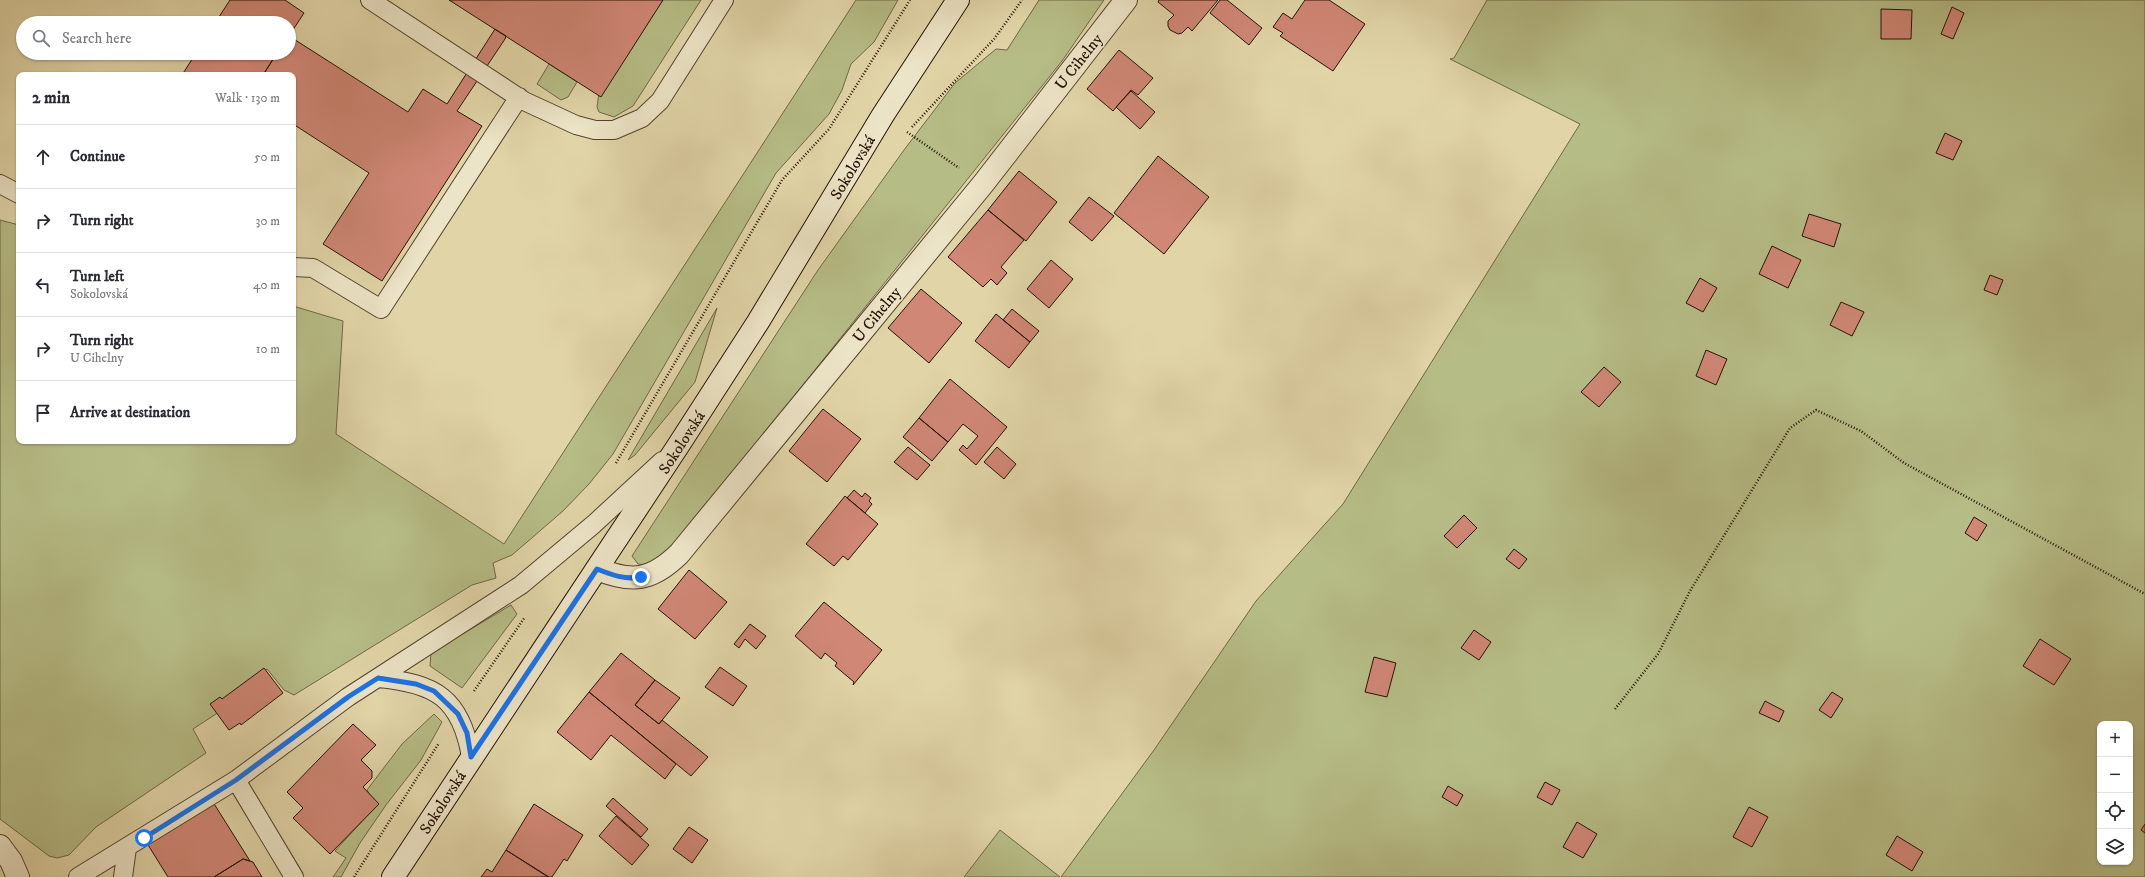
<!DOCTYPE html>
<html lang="en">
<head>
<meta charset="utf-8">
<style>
	:root { --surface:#fff; --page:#f7f7f7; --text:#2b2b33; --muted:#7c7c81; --line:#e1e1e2 }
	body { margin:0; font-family:"IM FELL DW Pica",serif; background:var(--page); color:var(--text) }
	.controls { position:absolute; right:12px; bottom:12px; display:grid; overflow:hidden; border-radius:8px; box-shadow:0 1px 3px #0004 }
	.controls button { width:36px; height:36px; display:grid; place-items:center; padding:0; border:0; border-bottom:1px solid var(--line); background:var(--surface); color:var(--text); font:20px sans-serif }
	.stop { position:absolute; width:12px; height:12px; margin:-9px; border:3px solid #1a73e8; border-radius:50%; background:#fff }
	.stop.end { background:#1a73e8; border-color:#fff; box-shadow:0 1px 4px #0008 }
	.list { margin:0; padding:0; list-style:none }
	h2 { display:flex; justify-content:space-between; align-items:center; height:52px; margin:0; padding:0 16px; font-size:17px }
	h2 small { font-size:13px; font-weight:400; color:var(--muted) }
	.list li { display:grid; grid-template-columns:26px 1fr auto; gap:12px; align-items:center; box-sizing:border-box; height:64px; padding:0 16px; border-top:1px solid var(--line) }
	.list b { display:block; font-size:15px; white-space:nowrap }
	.list p { margin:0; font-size:13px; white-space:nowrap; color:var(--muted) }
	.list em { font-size:13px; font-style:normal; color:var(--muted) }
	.icon { flex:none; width:22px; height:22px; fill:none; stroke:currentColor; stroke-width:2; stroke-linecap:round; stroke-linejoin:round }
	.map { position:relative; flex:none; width:2145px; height:877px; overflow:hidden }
	.search { position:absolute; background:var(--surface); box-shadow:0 1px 3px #0004; left:16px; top:16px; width:280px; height:44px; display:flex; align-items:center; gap:10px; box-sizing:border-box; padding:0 14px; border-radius:22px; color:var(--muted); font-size:15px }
	.panel { position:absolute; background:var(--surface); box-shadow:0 1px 3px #0004; left:16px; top:72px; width:280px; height:372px; border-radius:8px }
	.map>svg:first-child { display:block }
	.green { fill:#b6bc86; stroke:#6e6746; fill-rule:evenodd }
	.building { fill:#d08776; stroke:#251205 }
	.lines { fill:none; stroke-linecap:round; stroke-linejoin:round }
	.lane-casing { stroke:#54432e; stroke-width:20 }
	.street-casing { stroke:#54432e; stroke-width:24 }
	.secondary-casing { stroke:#251205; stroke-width:24 }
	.path { stroke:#251205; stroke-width:2.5; stroke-dasharray:1 2; stroke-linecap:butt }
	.lane { stroke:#ece4c6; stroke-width:18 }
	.street { stroke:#ece4c6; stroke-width:22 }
	.secondary { stroke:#ece4c6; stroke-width:22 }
	.route { stroke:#1a73e8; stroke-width:5 }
	.labels { text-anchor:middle; stroke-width:3.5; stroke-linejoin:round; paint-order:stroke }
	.street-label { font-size:16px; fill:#251205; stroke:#ece4c6 }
</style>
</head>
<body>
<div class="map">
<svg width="2145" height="877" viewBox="0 0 2145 877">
	<rect width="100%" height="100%" fill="#e1d5a8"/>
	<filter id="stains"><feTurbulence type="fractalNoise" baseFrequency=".005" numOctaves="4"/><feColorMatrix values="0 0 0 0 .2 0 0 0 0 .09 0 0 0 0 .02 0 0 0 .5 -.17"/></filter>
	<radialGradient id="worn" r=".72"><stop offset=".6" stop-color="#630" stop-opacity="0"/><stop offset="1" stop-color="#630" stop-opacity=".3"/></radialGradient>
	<!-- green -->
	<path class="green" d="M658,0H701L633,106L614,117L599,112L597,107L599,93Z
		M856,0H898L874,42L851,64L842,90L829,114L776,173L613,454L589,484L563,511L512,555L493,563L496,578L472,585L294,695L284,690L267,669L216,714L193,729L206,753L96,827L69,855L57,858L49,856L0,819V220L19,225V441H293V306L343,321L336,434L504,544Z
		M1039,0H1104L1062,61L663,560L647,565L638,564L632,556L818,270L904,150L955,83L996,49L1007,50Z
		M1487,0H2145V877H1061L1154,750L1256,601L1343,504L1580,124L1450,59L1454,58ZM2100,724H2130V862H2100Z
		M549,64L577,82L568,97L561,100L537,84Z
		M717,308L695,382L635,455L628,460Z
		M511,605L517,614L462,688L430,666L431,653Z
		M434,714L442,722L421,760L386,805L360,843L341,877H333L346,858L335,851L377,805L367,790L402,744Z
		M1000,830L1060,877H964Z"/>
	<!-- building -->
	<path class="building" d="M230,0H285L304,13L289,36V23H215Z
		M449,0H663L601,97Z
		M1159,0H1218L1192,31L1188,27L1182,33L1178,34L1170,30L1168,26V21L1174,15L1158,2Z
		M1220,0H1227L1262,28L1249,45L1210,13Z
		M1305,0H1329L1365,24L1333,71L1280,36L1283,33L1273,27L1283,13L1292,19Z
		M1952,7L1964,13L1953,39L1941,34Z
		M1881,9L1912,10L1911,39H1881Z
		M495,29L506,36L505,39L457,111L482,126L382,281L323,244L369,173L293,124V75H263L277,53H289V36L408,112L423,89L447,104Z
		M1119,50L1153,78L1138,95L1131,90L1113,111L1087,89Z
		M196,53H277L263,75H182Z
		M1131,91L1155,112L1140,129L1116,107Z
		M1945,133L1962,141L1953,160L1936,153Z
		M1158,156L1209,197L1164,254L1114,213Z
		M1019,171L1057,202L1026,241L988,210Z
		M1089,197L1114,216L1092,241L1069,222Z
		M988,210L1024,240L1001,267L1007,273L997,285L991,279L983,287L948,257Z
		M1809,214L1841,224L1834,247L1802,236Z
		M1772,246L1801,260L1788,288L1759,274Z
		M1051,260L1073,279L1049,308L1027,289Z
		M1990,275L2003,280L1997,295L1984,290Z
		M1700,278L1717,288L1703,312L1686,303Z
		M921,289L962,323L929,363L888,328Z
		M1841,302L1864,312L1852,336L1830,325Z
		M1012,309L1039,331L1030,342L1003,320Z
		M996,314L1030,342L1009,368L975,341Z
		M1706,350L1727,359L1716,385L1696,376Z
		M1604,367L1621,382L1599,407L1581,392Z
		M950,379L1007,427L976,465L959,450L963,445L967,449L978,436L963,424L948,442L919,418Z
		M823,409L861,439L827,482L789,451Z
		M919,418L948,442L932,461L903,437Z
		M908,447L930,465L917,480L894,462Z
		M997,447L1016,464L1004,479L984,462Z
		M854,490L862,497L865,493L871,498L869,501L872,504L865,513L847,498Z
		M845,496L878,524L848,560L843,556L834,566L806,544Z
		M1464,515L1477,528L1457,548L1444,536Z
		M1974,517L1987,525L1977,541L1965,533Z
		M1514,549L1527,559L1519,569L1506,559Z
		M689,570L727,602L695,639L658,609Z
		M824,602L882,650L853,685L854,682L835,666L837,663L825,653L821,659L795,636Z
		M750,624L766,636L756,649L745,639L739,648L734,644Z
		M1474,630L1491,642L1479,660L1461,648Z
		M2040,639L2071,659L2054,685L2023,666Z
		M621,653L655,680L635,705L659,724L662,720L708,757L691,776L589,692Z
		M1374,657L1396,663L1387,697L1365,692Z
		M720,667L747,686L733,706L705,687Z
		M264,668L283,693L241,725L240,723L229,730L210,704L220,697L222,699Z
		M655,680L680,698L659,724L635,705Z
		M589,692L676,764L665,779L611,735L591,760L557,732Z
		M1832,692L1843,699L1831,718L1819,710Z
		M1765,701L1784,711L1779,722L1759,713Z
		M353,724L376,745L361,760L372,771V778L363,787L379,804L330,854L293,818L303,808L287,792Z
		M1545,782L1560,790L1552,805L1537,797Z
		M1448,786L1463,795L1457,806L1442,797Z
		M206,791L250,861L243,859L214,877H168L140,832Z
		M613,798L648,829L641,837L606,806Z
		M534,804L583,835L567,861L564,859L552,877H549L506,850Z
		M1749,807L1768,817L1752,847L1733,837Z
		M616,816L649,845L632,865L599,836Z
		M1577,822L1597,834L1583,858L1563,847Z
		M2145,824V833L2141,830Z
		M689,827L708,840L692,863L673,849Z
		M1897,836L1923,852L1912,871L1886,855Z
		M506,850L548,877H481L487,869L492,872Z
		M243,859L253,862L262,877H214Z"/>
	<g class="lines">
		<defs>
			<path id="lane" d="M370,0L524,101L576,125L595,130H614L642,118L660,101L724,0
				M0,184L19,194
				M293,267L313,268L381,309L519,97
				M378,678C435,683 461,698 471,757
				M236,780L294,877
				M78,877L236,780L348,697L521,585L594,524L662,461
				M123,877L127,848"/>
			<path id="street" d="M597,569C632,583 651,581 679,554L983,184L1126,0
				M0,846L11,861L18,877"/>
			<path id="secondary" d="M393,877L678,446L758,322L883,115L958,0"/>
		</defs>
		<!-- lane casing -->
		<use href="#lane" class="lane-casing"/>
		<!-- street casing -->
		<use href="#street" class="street-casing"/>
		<!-- secondary casing -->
		<use href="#secondary" class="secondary-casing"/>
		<!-- path -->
		<path class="path" d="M912,127L994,39L1022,0
			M907,132L959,168
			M616,463L782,180L829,129L910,0
			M474,691L525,617
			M1615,709L1658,654L1690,591L1790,428L1816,410L1861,431L1904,463L2145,594
			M354,877L439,743"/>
		<!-- lane -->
		<use href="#lane" class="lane"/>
		<!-- street -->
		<use href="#street" class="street"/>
		<!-- secondary -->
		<use href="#secondary" class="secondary"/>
	</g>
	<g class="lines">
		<!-- route -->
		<path class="route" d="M144,838L236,780L348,697L378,678L416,684L434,691L458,714L467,733L471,757L597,569C612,575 625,580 641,577"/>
	</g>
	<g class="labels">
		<!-- street labels -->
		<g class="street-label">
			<text transform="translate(1078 61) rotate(-52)" y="6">U Cihelny</text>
			<text transform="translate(852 167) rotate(-59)" y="6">Sokolovská</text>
			<text transform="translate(876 314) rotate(-51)" y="6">U Cihelny</text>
			<text transform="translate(681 442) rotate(-57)" y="6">Sokolovská</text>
			<text transform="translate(442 802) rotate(-57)" y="6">Sokolovská</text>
		</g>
	</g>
	<rect width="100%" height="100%" filter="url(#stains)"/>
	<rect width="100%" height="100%" fill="url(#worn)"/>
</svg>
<div class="controls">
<button>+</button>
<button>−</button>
<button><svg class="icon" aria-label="locate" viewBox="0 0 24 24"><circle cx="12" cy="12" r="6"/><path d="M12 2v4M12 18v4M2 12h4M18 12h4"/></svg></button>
<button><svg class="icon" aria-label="layers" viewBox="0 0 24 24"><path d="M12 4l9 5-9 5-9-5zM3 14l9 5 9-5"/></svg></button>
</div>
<div class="stop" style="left:144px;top:838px"></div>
<div class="stop end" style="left:641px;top:577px"></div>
<div class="search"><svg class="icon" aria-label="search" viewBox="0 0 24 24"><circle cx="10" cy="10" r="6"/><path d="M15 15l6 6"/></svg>Search here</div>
<section class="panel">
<h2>2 min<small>Walk · 130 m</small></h2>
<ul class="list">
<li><svg class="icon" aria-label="ahead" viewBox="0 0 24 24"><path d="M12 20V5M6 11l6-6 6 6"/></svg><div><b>Continue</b></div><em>50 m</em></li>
<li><svg class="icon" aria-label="right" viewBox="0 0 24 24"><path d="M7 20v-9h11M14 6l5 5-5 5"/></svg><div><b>Turn right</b></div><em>30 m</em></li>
<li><svg class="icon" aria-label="left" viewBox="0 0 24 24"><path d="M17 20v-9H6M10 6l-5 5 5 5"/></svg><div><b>Turn left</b><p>Sokolovská</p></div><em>40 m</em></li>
<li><svg class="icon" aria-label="right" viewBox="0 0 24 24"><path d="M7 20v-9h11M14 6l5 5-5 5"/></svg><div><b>Turn right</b><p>U Cihelny</p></div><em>10 m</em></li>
<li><svg class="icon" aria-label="arrive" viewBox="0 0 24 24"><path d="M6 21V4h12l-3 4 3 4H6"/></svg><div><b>Arrive at destination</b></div></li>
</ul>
</section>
</div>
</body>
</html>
